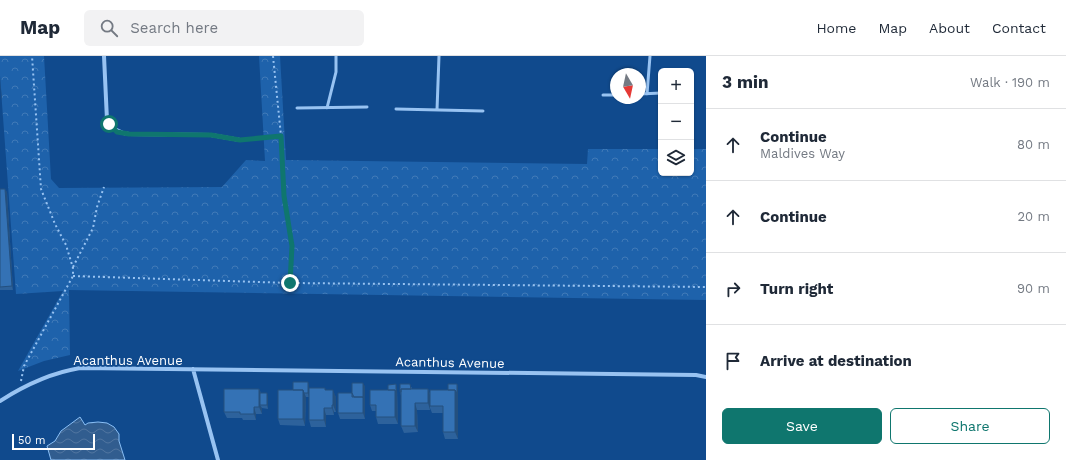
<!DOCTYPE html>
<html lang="en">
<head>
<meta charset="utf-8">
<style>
	:root { --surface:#fff; --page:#f2f2f3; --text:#1f2937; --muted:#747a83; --line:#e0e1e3; --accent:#0f766e }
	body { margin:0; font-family:"Work Sans",sans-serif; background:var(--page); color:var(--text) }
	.controls { position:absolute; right:12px; top:12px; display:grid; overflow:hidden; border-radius:6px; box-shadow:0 1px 3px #0004 }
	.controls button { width:36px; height:36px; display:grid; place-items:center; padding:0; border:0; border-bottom:1px solid var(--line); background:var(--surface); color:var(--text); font:20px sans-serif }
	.compass { position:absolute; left:610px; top:12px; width:36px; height:36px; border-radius:50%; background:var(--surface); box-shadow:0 1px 3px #0004; rotate:171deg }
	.scale { position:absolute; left:12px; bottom:10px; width:83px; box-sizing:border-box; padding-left:4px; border:2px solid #fff; border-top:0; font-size:11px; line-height:14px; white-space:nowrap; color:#fff; -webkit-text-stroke:3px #104a8d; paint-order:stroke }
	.stop { position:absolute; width:12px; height:12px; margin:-9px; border:3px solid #0f766e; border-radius:50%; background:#fff }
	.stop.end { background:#0f766e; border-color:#fff; box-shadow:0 1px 4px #0008 }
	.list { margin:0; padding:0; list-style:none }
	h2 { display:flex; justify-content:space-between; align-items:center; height:52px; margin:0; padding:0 16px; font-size:17px }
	h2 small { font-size:13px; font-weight:400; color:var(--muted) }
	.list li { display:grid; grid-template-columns:26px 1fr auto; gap:12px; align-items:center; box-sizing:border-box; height:72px; padding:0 16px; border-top:1px solid var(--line) }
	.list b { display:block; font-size:15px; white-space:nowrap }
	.list p { margin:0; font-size:13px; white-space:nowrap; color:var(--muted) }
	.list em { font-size:13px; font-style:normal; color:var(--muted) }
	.actions { display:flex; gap:8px; padding:12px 16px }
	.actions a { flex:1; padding:9px 0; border:1px solid var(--accent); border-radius:6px; text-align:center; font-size:14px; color:var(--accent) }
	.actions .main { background:var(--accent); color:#fff }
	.icon { flex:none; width:22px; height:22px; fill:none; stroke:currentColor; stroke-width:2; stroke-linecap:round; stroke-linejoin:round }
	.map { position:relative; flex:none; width:706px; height:404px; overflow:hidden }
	header { display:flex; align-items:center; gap:24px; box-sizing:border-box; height:56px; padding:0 20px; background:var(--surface); border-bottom:1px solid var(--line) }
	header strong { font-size:19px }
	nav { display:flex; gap:22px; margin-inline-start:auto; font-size:14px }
	.search { width:280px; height:36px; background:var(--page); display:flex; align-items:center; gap:10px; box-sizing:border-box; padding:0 14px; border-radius:6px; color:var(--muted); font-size:15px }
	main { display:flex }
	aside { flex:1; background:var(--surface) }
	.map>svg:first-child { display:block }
	.park { fill:url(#park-crowns) }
	.water { fill:url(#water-waves); stroke:#89bff6 }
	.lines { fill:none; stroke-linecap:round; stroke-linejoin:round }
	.path { stroke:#98c3f2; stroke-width:2; stroke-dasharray:2 3; stroke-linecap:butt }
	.service { stroke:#98c3f2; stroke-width:3 }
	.minor { stroke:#98c3f2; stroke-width:4 }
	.wall { fill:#2d629c }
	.shaded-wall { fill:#24507f }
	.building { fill:#3472b5; stroke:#24507f }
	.route { stroke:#0f766e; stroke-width:5 }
	.labels { text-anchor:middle; stroke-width:3.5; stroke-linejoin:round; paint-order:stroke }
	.street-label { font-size:13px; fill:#fff; stroke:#104a8d }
</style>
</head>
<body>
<header>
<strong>Map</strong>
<div class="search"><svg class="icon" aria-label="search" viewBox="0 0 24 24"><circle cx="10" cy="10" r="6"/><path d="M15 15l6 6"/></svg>Search here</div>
<nav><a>Home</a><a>Map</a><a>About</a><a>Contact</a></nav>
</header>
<main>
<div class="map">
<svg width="706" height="404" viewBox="0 0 706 404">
	<defs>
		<pattern id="park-crowns" width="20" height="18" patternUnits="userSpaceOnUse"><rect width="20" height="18" fill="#1e62ab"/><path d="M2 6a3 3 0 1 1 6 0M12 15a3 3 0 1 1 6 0" fill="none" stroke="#407ab8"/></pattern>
		<pattern id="water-waves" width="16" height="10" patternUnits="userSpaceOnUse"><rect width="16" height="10" fill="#315d8f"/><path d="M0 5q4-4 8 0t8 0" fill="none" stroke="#5075a0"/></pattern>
	</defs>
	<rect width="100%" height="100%" fill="#104a8d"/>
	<!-- park -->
	<path class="park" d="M0,0H44L51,123L59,132L222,131L246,104L265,105L259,0H280L286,104L587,108L588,93H661V117H691V93H706V244L69,234L70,299L44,305L18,315L63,235L16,238L0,20Z"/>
	<!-- water -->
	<path class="water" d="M80,361L85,369L88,367L98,366L107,367L114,371L119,378V385L125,404H51L47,390L55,385L61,375Z"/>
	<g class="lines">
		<!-- path -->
		<path class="path" d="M273,0L281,80L284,140L292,190L290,227
			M247,83L281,80
			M73,211L93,172L97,151L104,131
			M73,220L290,227L706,231
			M21,325L24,310L73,220V212L66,189L55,168L41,133L32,0"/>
		<!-- service -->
		<path class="service" d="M640,38L661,37
			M647,38L650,0
			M603,39H616
			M297,52L367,51
			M327,52L336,16V0
			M396,53L483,55
			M437,54L439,0"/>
		<!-- minor -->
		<path class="minor" d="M104,0L107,64C112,73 119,77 129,78L211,79L240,84
			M193,313L218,404
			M0,345C25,329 50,317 80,312L696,319L706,321"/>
	</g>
	<!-- wall -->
	<path class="wall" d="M0,133L7,136L13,234H0Z
		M308,326L309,332L325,334L336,341V356H334V359H326V371H311L309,364V341H306L305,370L280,369L278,363L293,334Z
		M457,328L458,332V383H445L443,376V357H432L430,352V354H417L418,376L404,377L401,370V340L400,336L412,331V333H428L430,338L448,334Z
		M365,330V363H340L338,357L352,337Z
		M397,332L398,368H378L376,361V355H372L370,349L388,334Z
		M259,333L261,337L268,341V353L262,352V358H256V364H243L242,362H227L224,356Z"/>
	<!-- shaded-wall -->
	<path class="shaded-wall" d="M0,20L2,45L1,41Z
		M5,133L7,136L13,234L12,230Z
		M308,326L309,330V341L308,337Z
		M363,327L365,330V363L363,357Z
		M396,328L397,332L398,368L395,361V334Z
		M457,328L458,332V383L455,376V334Z
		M259,333L262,339L260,349L262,352V358L259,351Z
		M428,333L430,339V354L428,347Z
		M303,334L306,341L305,370L303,363Z
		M333,334L336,341V356L333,349Z
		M267,337L268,341V353L267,349Z
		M415,347L417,354L418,376L415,370Z
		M332,349L334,356V359L332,352Z
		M254,351L256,358V364L254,358Z
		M324,352L326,359V371L324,364Z"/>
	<!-- building -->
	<path class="building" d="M0,133H5L12,230L0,231Z
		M293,326H308V337H304L303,334H293Z
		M352,327H363V342V341H354L352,337Z
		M396,328V337L395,334H388V329Z
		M400,328H410L411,333H401V336H400Z
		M448,328H457V337L455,334H448Z
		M309,332H325V334H333V349H332V352H324V364H309Z
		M224,333H259V351H254V358H240V356H224Z
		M401,333H428V347H415V370H401Z
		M278,334H303V363H278Z
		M370,334H395V361H376V349H370Z
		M430,334H455V376H443V350H430Z
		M260,337H267V349H260Z
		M338,337H352V341H363V357H338Z"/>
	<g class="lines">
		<!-- route -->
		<path class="route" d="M109,68L117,76L129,78L211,79L240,84L281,80L284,140L292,190L290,227"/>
	</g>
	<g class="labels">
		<!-- street labels -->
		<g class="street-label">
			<text x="128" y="309">Acanthus Avenue</text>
			<text transform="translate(450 306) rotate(1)" y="5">Acanthus Avenue</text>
		</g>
	</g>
</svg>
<div class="controls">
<button>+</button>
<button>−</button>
<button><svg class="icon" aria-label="layers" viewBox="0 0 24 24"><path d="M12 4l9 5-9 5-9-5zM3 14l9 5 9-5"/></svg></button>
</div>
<svg class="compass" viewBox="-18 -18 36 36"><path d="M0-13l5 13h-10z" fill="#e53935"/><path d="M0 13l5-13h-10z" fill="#747a83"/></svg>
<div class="scale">50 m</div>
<div class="stop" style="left:109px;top:68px"></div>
<div class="stop end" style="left:290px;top:227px"></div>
</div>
<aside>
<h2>3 min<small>Walk · 190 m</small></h2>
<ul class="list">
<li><svg class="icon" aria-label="ahead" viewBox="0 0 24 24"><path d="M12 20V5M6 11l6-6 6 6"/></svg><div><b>Continue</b><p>Maldives Way</p></div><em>80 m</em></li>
<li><svg class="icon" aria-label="ahead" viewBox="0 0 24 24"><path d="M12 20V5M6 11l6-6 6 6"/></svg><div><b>Continue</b></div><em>20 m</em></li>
<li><svg class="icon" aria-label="right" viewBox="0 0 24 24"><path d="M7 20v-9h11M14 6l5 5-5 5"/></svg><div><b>Turn right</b></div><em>90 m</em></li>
<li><svg class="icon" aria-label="arrive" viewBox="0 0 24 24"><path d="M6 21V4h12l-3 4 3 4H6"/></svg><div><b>Arrive at destination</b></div></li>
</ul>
<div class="actions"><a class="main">Save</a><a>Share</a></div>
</aside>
</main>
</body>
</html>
